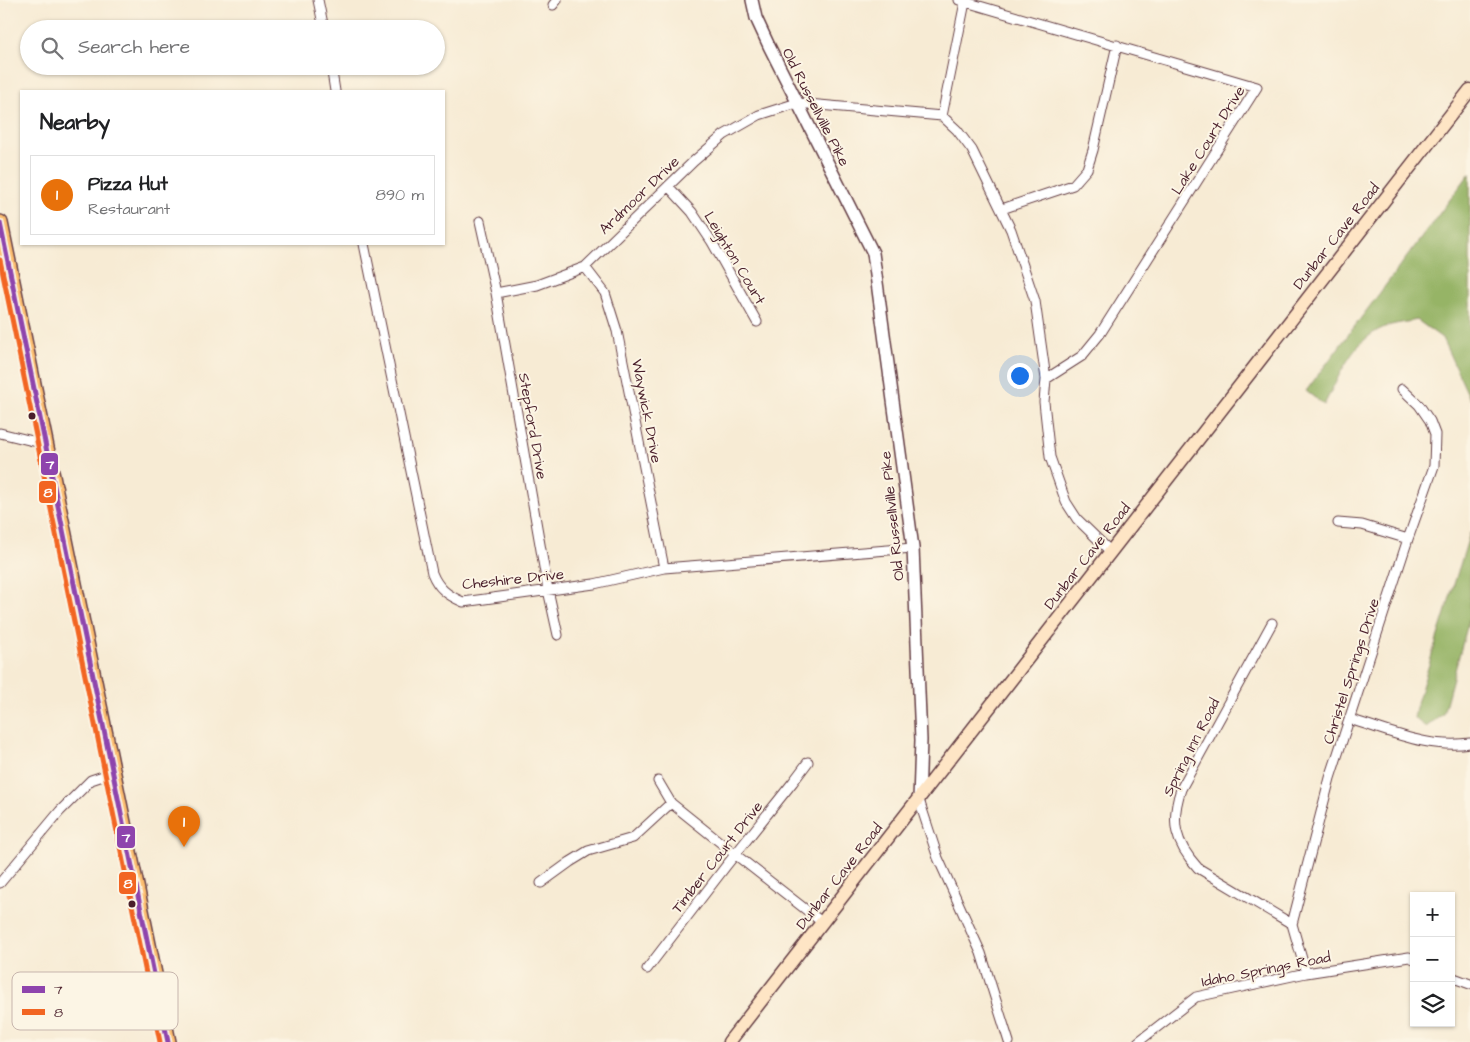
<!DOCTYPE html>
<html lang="en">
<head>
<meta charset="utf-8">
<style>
	:root { --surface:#fff; --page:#f2f2f2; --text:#202124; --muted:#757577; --line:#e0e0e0; --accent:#c8321e }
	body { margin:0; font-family:"Architects Daughter",sans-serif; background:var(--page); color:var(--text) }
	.controls { position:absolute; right:15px; bottom:15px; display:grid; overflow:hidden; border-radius:0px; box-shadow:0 1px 4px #0004 }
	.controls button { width:45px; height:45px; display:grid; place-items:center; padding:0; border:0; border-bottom:1px solid var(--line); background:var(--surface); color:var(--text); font:25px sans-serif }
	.you { position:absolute; left:1019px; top:375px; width:18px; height:18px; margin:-12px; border:4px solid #fff; border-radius:50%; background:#1a73e8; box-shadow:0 0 0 8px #1a73e833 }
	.badge { display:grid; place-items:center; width:32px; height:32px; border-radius:50%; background:var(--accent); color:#fff; font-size:16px; font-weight:700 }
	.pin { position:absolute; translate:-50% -41px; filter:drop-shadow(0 1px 2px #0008) }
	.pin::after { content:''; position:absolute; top:26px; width:18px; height:15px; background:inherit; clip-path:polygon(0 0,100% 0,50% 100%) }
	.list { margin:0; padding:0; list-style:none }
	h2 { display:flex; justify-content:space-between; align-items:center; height:65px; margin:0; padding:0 20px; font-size:21px }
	h2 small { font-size:16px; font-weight:400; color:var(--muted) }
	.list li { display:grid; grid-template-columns:32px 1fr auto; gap:15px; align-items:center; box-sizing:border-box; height:80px; margin:0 10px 10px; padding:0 10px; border:1px solid var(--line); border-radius:0px }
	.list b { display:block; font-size:19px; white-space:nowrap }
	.list p { margin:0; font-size:16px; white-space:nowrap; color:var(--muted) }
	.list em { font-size:16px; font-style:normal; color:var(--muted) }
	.icon { flex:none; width:28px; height:28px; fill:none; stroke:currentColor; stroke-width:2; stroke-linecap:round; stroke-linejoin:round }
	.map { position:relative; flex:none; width:1470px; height:1042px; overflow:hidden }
	.search { position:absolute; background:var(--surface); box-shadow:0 1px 4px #0004; left:20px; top:20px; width:425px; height:55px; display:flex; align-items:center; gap:12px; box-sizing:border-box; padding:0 18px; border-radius:28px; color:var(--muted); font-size:19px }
	.panel { position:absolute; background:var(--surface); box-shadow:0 1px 4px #0004; left:20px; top:90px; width:425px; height:155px; border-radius:0px }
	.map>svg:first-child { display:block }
	.forest { fill:#96b466; stroke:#706a48 }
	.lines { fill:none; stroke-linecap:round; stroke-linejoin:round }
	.minor-casing { stroke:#643e44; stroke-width:11 }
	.tertiary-casing { stroke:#643e44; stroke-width:14 }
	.secondary-casing { stroke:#643e44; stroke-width:15 }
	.trunk-casing { stroke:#643e44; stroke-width:18 }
	.minor { stroke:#fff; stroke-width:9 }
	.tertiary { stroke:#fff; stroke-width:11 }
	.secondary { stroke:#fee5c5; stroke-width:12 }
	.trunk { stroke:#fcbd6f; stroke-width:15 }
	.bus-1-casing { stroke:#fcf5e5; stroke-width:9 }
	.bus-2-casing { stroke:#fcf5e5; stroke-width:9 }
	.bus-1 { stroke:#8e44ad; stroke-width:5 }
	.bus-2 { stroke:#f26522; stroke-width:5 }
	.bus-dot { fill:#4a1f2b; stroke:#fcf5e5; stroke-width:2 }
	.labels { text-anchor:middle; stroke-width:4; stroke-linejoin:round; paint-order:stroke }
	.street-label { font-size:15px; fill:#4a1f2b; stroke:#fcf5e5 }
	.key { fill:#fcf5e5; stroke:#c7b5ad; stroke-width:1 }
	.key-label { font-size:14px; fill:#4a1f2b }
	.line-badge { stroke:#fcf5e5; stroke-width:2 }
	.badge-label { font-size:14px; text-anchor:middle; font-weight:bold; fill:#fff }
</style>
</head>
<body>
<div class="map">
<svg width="1470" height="1042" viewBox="0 0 1470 1042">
	<rect width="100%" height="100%" fill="#fcf5e5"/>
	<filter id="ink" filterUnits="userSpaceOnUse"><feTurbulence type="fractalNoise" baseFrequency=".02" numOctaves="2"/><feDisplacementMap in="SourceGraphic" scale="10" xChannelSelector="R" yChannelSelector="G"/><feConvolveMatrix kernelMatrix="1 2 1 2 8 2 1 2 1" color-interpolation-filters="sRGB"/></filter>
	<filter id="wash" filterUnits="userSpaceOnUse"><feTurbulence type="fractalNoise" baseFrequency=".0096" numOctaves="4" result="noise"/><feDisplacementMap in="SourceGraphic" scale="20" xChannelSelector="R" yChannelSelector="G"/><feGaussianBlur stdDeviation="1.12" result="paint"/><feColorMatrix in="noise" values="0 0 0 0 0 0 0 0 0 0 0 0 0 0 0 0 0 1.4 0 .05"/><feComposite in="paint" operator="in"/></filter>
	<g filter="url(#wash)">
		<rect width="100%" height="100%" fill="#f7ebd4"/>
		<!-- forest -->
		<path class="forest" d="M1470,173V399L1442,338L1417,320C1408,322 1399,323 1391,325C1354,335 1340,375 1324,405L1306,391Z
			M1470,533V616L1443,714L1426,727L1414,718L1417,703Z"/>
	</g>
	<g filter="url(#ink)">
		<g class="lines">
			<defs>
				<path id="minor" d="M318,0L324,29
					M959,0L1257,87L1100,334L1082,356L1046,379
					M553,5L557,0
					M331,66L335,91
					M942,116L965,2
					M668,186L692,212L712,242L757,322
					M1002,209L1073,185L1087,169L1093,150L1117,45
					M480,221L496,293L548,590L558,635
					M364,244L432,573C438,588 447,595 463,602L594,584L664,568L913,548
					M585,267L605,293L617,331L664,568
					M496,293L537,285L585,267L694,161L724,135L759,115L797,103L942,116L957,130L972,150L1011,230L1035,301L1046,379L1044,402L1050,457L1066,502L1077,519L1111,552
					M0,433L45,444
					M1338,523L1362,525L1408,539
					M1272,623L1181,789C1170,822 1175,843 1198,868L1292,924
					M1349,719C1390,731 1427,749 1470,743
					M658,781L671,803L736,855L823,923
					M919,800L938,858L981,953L1009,1042
					M0,883L60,811L91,780L112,773
					M541,883L570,862L588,851L633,838L671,803
					M647,969L726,866L793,782L808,762
					M1306,973L1292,924L1330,778L1408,539L1434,466L1435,434L1430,421L1419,405L1402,389
					M1451,977L1470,984
					M1138,1042L1196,997L1306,973L1409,957L1414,959"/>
				<path id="tertiary" d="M752,0L756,18L769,46L873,253L913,548L921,740L919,800"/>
				<path id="secondary" d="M729,1042L1470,90"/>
				<path id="trunk" d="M0,223L168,1042"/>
			</defs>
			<!-- minor casing -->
			<use href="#minor" class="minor-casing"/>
			<!-- tertiary casing -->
			<use href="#tertiary" class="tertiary-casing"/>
			<!-- secondary casing -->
			<use href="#secondary" class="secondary-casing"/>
			<!-- trunk casing -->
			<use href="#trunk" class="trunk-casing"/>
			<!-- minor -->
			<use href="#minor" class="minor"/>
			<!-- tertiary -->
			<use href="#tertiary" class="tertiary"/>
			<!-- secondary -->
			<use href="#secondary" class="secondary"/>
			<!-- trunk -->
			<use href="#trunk" class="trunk"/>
			<defs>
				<path id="bus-1" d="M0,223L168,1042"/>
				<path id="bus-2" d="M0,260L160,1042"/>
			</defs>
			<!-- bus-1 casing -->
			<use href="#bus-1" class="bus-1-casing"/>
			<!-- bus-2 casing -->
			<use href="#bus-2" class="bus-2-casing"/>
			<!-- bus-1 -->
			<use href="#bus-1" class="bus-1"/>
			<!-- bus-2 -->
			<use href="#bus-2" class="bus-2"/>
		</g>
	</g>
	<!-- markers -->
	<g class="bus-dot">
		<circle cx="32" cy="416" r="4.5"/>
		<circle cx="132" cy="904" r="4.5"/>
	</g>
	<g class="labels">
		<!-- street labels -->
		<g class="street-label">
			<text transform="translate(816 107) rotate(63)" y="5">Old Russellville Pike</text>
			<text transform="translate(1208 140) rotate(-58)" y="5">Lake Court Drive</text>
			<text transform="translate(639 195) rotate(-44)" y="5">Ardmoor Drive</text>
			<text transform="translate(1336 236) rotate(-52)" y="5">Dunbar Cave Road</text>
			<text transform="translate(735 258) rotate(59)" y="5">Leighton Court</text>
			<text transform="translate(647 411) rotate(79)" y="5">Waywick Drive</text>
			<text transform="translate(533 426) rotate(80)" y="5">Stepford Drive</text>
			<text transform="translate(892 516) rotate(-96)" y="5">Old Russellville Pike</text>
			<text transform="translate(1087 556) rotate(-52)" y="5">Dunbar Cave Road</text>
			<text transform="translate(513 579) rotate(-6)" y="5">Cheshire Drive</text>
			<text transform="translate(1351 671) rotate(-72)" y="5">Christel Springs Drive</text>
			<text transform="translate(1191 747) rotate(-63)" y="5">Spring Inn Road</text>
			<text transform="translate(717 857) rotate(-52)" y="5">Timber Court Drive</text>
			<text transform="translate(839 876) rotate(-52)" y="5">Dunbar Cave Road</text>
			<text transform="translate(1266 969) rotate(-11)" y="5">Idaho Springs Road</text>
		</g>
	</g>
	<!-- legend -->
	<rect x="12" y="972" width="166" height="58" rx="8" class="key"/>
	<rect x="22" y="986" width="23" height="7" fill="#8e44ad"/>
	<rect x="22" y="1009" width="23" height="6" fill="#f26522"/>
	<g class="key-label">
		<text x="54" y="994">7</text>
		<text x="54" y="1017">8</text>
	</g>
	<g class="line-badge">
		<rect x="40" y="452" width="19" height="24" rx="5" fill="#8e44ad"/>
		<rect x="38" y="480" width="19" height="24" rx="5" fill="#f26522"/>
		<rect x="116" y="825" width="20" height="24" rx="5" fill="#8e44ad"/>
		<rect x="118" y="871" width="19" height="24" rx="5" fill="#f26522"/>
	</g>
	<g class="badge-label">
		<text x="50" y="469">7</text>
		<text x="48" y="497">8</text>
		<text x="126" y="842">7</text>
		<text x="128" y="888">8</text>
	</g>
</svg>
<div class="controls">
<button>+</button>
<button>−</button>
<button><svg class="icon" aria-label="layers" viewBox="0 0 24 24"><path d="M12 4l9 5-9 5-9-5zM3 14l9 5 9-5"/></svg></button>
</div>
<div class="you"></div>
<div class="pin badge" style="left:184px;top:847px;background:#e8710a">1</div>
<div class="search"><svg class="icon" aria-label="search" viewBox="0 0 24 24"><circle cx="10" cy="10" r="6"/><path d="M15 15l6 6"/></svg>Search here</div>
<section class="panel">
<h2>Nearby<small></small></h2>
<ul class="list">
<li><span class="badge" style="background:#e8710a">1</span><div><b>Pizza Hut</b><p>Restaurant</p></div><em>890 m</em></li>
</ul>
</section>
</div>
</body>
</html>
